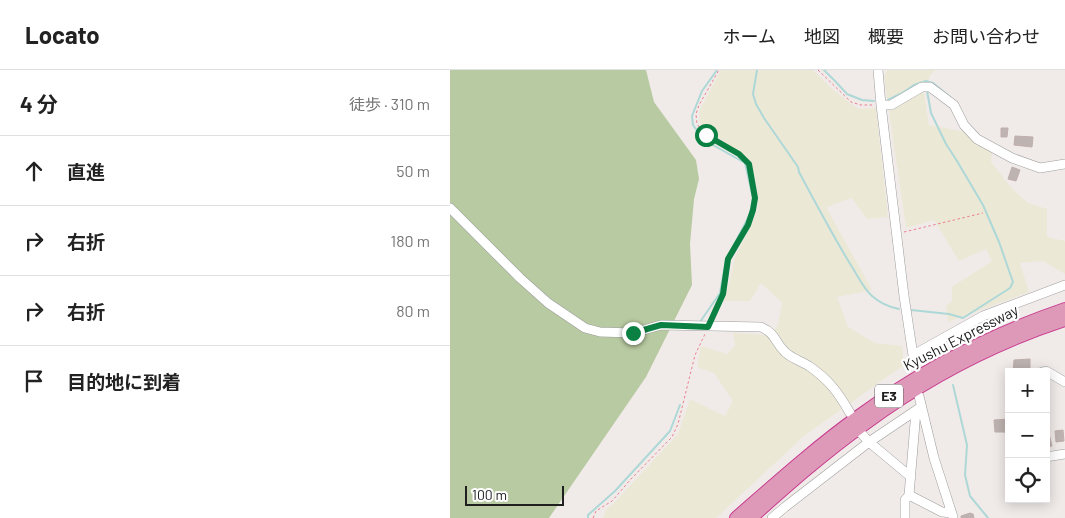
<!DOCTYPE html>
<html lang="ja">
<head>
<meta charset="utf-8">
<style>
	:root { --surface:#fff; --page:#f2f2f2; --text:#222; --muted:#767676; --line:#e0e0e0 }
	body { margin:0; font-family:Barlow,"Noto Sans JP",sans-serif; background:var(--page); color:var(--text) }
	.controls { position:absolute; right:15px; bottom:15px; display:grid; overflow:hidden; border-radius:0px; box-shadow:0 2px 12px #0003 }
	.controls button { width:45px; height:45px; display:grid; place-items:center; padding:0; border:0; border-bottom:1px solid var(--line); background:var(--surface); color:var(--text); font:25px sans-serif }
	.scale { position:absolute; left:15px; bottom:12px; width:99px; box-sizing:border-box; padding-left:5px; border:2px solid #202020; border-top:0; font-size:14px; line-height:18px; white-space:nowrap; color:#202020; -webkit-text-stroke:4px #fff; paint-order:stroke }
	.stop { position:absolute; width:15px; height:15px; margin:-11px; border:4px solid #0b8043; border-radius:50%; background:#fff }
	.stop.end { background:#0b8043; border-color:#fff; box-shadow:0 1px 5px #0008 }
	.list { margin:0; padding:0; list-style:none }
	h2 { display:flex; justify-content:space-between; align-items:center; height:65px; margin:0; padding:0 20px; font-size:21px }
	h2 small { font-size:16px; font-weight:400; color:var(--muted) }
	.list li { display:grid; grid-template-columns:32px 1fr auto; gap:15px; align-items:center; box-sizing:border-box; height:70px; padding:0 20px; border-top:1px solid var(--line) }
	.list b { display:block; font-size:19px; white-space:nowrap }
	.list em { font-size:16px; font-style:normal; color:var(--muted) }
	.icon { flex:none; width:28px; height:28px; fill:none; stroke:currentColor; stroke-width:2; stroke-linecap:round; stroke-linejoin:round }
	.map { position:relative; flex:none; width:615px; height:448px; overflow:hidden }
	header { display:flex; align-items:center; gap:30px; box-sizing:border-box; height:70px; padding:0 25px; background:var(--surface); border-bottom:1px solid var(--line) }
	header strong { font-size:24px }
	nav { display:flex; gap:28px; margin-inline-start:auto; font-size:18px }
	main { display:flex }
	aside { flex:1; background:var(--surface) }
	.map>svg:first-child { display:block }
	.farmland { fill:#ece8d6 }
	.forest { fill:#b8caa1 }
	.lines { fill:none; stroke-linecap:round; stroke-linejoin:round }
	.stream { stroke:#add8d7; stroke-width:2 }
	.building { fill:#bdb3b1; stroke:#c0afac }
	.minor-casing { stroke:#9d9d9d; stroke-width:10 }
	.highway-casing { stroke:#c83a90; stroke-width:14 }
	.path { stroke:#eb7e8f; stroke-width:1; stroke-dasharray:2.5 2.5; stroke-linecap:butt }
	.minor { stroke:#fff; stroke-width:9 }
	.highway { stroke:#de99b8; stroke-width:12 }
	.route { stroke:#0b8043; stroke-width:6 }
	.labels { text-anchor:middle; stroke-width:4.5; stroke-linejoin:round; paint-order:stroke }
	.shield { fill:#fff; stroke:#636363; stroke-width:1 }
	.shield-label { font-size:14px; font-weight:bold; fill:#202020 }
	.street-label { font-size:15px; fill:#202020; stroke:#fff }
</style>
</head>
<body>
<header>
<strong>Locato</strong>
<nav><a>ホーム</a><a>地図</a><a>概要</a><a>お問い合わせ</a></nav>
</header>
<main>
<aside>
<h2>4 分<small>徒歩 · 310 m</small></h2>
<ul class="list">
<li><svg class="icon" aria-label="ahead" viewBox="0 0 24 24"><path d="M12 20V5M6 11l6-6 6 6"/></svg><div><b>直進</b></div><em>50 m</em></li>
<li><svg class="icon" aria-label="right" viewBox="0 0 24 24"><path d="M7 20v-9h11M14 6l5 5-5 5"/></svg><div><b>右折</b></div><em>180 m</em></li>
<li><svg class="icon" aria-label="right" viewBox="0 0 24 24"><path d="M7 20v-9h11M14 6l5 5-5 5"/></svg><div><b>右折</b></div><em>80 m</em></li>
<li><svg class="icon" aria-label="arrive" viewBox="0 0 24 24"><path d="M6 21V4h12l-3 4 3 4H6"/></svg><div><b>目的地に到着</b></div></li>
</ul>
</aside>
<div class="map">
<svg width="615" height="448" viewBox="0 0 615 448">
	<rect width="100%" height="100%" fill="#f0ebe8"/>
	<!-- farmland -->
	<path class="farmland" d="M271,0H363L382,19L408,39L426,38L438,147L417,149L402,128L376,137L422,220L387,227L398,257L425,273L452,276L454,295L354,366L266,448H153L156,439L163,434L228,364L240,329L275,346L283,331L264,303L247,297L251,276L277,284L285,276L283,263L321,265L328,255L332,233L311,213L300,231H271L278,218L285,187L301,156L308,138L307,119L302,93L250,53L249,41Z
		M437,0H486L480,5L474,23L479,55L515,62L542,80L541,92L563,120L578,133L597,139V167L615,171V204L593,191L570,193L579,222L498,252L496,236L502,232V217L542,191L536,179L509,191L484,150L456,158L434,7Z"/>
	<!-- forest -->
	<path class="forest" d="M0,0H196L204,32L246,90L249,109L244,129L240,174L242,215L196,307L99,448H0Z"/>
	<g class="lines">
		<!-- stream -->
		<path class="stream" d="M307,0L303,24L306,34L314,48L348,97L349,102C366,134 383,166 402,197C408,206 413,218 422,226C430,233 438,237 449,239
			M374,0L385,11L397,24L412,30L424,31
			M438,30L452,23L464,15L476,11L483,13L500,27
			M461,240L499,244L513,248L560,218L563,212L549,172L533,135L507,91L496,74L481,43L477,21
			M250,252L270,223L276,190L300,144L303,128L295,93L254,70L243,55L242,46L252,21L267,0
			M503,315L517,375L515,405L520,426L538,448
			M138,448V445L165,421L220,361L230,335"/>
	</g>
	<!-- building -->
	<path class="building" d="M551,58H558L557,67H551Z
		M565,66L583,67L582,77L564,75Z
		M562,97L570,100L566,111L558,109Z
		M580,289V302H563L564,290Z
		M559,349V364L555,363V362H545L544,350Z
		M596,360H598L602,376L596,377Z
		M613,360L614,371L606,372L605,361Z
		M520,443L523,444L524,448H511V446Z"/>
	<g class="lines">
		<defs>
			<path id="minor" d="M428,0L431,35L454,226L464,292
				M431,35H441L472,17H480L504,35L514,55L527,69L562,88L590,98L615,94
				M0,138L70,208L98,233L135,258L150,262L183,263L211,255L311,257C327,264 324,272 335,282C341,288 351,291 359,296C379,310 388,322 400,343
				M463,285L533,246L615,215
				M592,302L596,301L615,312
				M469,326L484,388L503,447
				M466,341L459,425L492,442L502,443
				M411,363L419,372L461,407
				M596,387L615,384
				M322,448L335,437L419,372L471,337
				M455,448V430L459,425"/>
			<path id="highway" d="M286,448C326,413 366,377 409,346C472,300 542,264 615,239
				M301,448C338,415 375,382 416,353C476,309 544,273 615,250"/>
		</defs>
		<!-- minor casing -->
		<use href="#minor" class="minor-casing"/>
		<!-- highway casing -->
		<use href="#highway" class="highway-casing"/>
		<!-- path -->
		<path class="path" d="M368,0L401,32L411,35H424
			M454,162L533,143
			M263,247L273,224L278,189L298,155L303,140L305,128L299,94L289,84L256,65L247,54L246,44L249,35L269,0
			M143,448L146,441L162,431L181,409L222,367L228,354L245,285L255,264"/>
		<!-- minor -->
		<use href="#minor" class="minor"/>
		<!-- highway -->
		<use href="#highway" class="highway"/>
	</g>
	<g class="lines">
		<!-- route -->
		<path class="route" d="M183,263L211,255L258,257L273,224L278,189L298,155L303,140L305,128L299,94L289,84L256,65"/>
	</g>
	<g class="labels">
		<!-- shield labels -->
		<rect class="shield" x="425" y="314.5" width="28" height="23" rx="4"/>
		<g class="shield-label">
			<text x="439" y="331">E3</text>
		</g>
		<!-- street labels -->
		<g class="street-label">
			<text transform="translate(511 268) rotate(-27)" y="5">Kyushu Expressway</text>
		</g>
	</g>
</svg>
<div class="controls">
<button>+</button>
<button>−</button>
<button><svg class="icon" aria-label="locate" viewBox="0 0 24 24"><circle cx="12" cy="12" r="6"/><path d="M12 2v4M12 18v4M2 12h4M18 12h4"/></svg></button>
</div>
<div class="scale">100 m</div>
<div class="stop" style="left:256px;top:65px"></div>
<div class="stop end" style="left:183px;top:263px"></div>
</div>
</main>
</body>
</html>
